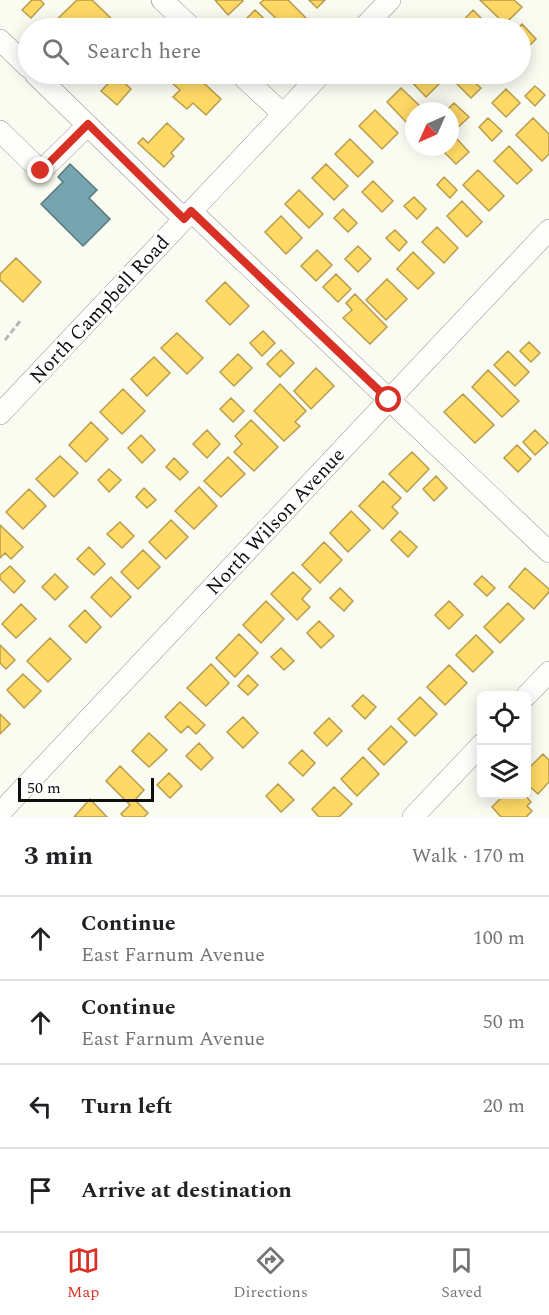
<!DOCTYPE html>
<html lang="en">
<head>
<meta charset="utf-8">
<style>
	:root { --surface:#fff; --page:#f2f2f2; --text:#202124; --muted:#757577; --line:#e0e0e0; --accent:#d93025 }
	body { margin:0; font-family:Spectral,serif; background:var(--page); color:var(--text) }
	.controls { position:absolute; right:18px; bottom:18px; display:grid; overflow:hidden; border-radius:9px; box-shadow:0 3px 15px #0003 }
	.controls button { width:54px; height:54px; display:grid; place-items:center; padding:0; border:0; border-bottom:2px solid var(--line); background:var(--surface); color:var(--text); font:30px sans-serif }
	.compass { position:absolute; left:405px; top:102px; width:54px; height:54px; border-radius:50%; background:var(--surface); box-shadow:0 3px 15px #0003; rotate:225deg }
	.scale { position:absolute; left:18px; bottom:15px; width:136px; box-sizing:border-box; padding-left:6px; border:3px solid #0e0e0e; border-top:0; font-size:16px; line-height:21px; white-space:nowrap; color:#0e0e0e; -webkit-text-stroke:4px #fff; paint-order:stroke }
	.stop { position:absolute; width:18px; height:18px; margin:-14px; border:4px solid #d93025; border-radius:50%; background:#fff }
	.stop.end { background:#d93025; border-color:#fff; box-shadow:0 2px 6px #0008 }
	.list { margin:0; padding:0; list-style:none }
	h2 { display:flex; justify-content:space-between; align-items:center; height:78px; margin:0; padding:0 24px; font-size:26px }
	h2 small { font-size:20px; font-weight:400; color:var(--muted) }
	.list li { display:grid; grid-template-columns:39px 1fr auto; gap:18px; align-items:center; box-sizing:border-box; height:84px; padding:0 24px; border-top:2px solid var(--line) }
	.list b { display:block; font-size:22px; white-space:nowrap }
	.list p { margin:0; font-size:20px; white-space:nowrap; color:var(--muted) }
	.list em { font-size:20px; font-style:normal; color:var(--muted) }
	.icon { flex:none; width:33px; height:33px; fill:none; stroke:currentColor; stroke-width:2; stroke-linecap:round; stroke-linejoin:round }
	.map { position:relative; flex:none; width:549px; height:817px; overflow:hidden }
	.search { position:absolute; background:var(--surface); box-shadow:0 3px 15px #0003; left:18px; right:18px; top:18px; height:66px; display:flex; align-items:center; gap:15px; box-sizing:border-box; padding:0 21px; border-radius:33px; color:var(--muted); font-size:22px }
	.sheet { height:414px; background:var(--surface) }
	nav { display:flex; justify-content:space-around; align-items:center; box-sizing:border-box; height:84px; border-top:2px solid var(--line); background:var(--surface); font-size:16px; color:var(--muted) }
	nav a { display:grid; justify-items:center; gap:3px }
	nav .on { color:var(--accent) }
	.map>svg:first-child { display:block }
	.homes { fill:#ffd966; stroke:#b79c4c; stroke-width:1.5 }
	.public { fill:#76a5af; stroke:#57787f; stroke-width:1.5 }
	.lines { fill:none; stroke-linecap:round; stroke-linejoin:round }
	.minor-casing { stroke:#949591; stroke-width:22 }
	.path { stroke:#b8b8b6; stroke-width:3; stroke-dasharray:6 3; stroke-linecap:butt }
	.minor { stroke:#fefffd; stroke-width:21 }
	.route { stroke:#d93025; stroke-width:8 }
	.labels { text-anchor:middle; stroke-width:6; stroke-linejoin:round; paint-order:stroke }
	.street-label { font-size:20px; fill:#0e0e0e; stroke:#fff }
</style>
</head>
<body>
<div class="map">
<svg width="549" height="817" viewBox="0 0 549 817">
	<rect width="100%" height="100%" fill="#fafcf2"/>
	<!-- homes -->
	<path class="homes" d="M32,0H40L44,4L31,18L22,10Z
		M77,0H92L117,24L113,28H94L91,25L81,28H48Z
		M215,0H242L243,1L228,15Z
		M264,0H288L307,19L298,28H286L260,3Z
		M309,0H325L317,8Z
		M480,0H514L522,7L505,24Z
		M255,10L274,28H243L240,25Z
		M473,10L491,28H460L458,26Z
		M522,24L536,39L523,52L520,49V28H518Z
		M171,74H194L221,99L206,115L193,103L187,109L173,97L180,90L166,78Z
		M412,74H435L442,81L426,97L408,78Z
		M465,74L481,88L471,98L456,83Z
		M116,75L131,89L117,105L101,91Z
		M535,86L545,95L535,106L525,96Z
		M401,88L422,108L419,111H414V116L407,123L387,102Z
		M506,89L520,103L506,117L492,103Z
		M454,103L469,117L454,131L450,127V111H446Z
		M375,110L398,133L382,149L359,126Z
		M488,118L502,131L492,141L479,127Z
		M533,118L549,134V154L542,161L516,135Z
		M167,123L184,139L171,153L174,156L164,167L138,143L143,138L148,143Z
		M456,138L469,152L456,164L443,151L450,147V144Z
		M350,139L373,162L358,177L335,154Z
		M509,146L532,170L517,184L494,161Z
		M326,164L348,186L334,200L312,178Z
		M478,170L504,196L489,211L463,185Z
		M444,177L457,190L450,198L437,185Z
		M373,181L393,201L382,212L362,192Z
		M299,190L323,214L309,228L285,204Z
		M414,197L426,209L417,219L404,206Z
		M462,201L482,222L467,237L447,216Z
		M343,209L357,223L348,232L334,218Z
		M281,216L302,238L286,254L265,232Z
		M437,227L458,248L444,263L422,242Z
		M395,230L407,242L399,251L386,238Z
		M358,246L371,259L358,272L345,259Z
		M317,250L332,265L316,281L301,266Z
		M413,252L434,273L418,289L397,269Z
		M16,258L41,282L23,302L0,280V274Z
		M336,274L351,289L338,302L323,287Z
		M387,279L407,299L386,320L366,300Z
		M225,282L249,306L230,325L206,301Z
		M355,294L387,327L370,344L343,318L352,310L346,303Z
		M263,331L275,343L262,356L250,343Z
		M177,333L203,358L187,374L161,348Z
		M529,342L540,353L531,362L520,351Z
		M281,350L294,363L280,377L267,364Z
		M508,351L529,372L515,386L494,365Z
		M238,354L252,368L234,386L220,372Z
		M154,357L170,373L147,396L131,379Z
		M316,368L334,386L311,409L294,391Z
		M488,370L519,401L502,417L472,387Z
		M280,384L306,411L295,422L300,426L284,441L254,411Z
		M123,389L145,411L122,434L100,412Z
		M463,394L494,425L475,443L444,412Z
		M231,398L244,411L233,422L220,409Z
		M251,420L278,447L254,471L234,452L242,444L235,436Z
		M91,422L108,439L86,462L69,445Z
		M207,430L220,444L207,458L193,444Z
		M535,430L548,443L535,455L523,442Z
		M141,435L155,450L142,463L128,448Z
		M517,445L531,459L518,472L504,458Z
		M412,452L429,469L407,492L389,474Z
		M60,456L78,473L54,497L36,479Z
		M228,457L245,474L221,497L204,481Z
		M174,458L188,472L180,480L166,467Z
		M109,469L121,480L109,492L98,480Z
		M436,476L447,488L434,501L423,489Z
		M383,481L401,498L392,507L398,513L383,529L359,506Z
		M199,487L217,506L194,529L175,511Z
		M144,488L156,500L147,508L136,497Z
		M29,489L46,506L23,529L6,512Z
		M351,511L370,530L348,552L330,533Z
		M171,520L188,537L166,559L149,542Z
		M120,522L134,536L122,548L107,534Z
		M0,525L23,547L11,559L5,553L0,558Z
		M400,531L417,547L408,557L391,540Z
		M324,542L342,560L320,583L302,565Z
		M89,547L105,564L94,575L77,559Z
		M143,550L160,567L138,589L121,572Z
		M10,566L25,581L14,593L0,579V575Z
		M525,568L549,589V592L534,609L509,587Z
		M293,572L311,589L302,599L310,607L297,620L271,594Z
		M55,574L68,587L55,600L42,587Z
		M482,576L495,588L487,596L474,584Z
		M111,577L131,597L111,617L91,597Z
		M340,588L353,601L344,611L330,598Z
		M266,601L284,619L261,643L243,625Z
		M449,601L463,615L449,629L435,615Z
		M508,603L524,619L500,643L484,627Z
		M21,604L36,619L16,638L2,624Z
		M85,610L101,627L86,643L69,626Z
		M319,621L334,636L321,648L307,633Z
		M239,634L258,653L235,677L216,658Z
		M476,635L493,652L473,672L456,655Z
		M50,638L71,659L48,682L27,661Z
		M0,645L15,660L6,669L0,663Z
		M281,648L294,661L284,670L271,657Z
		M211,664L229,683L206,706L187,688Z
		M449,665L467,683L445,705L427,687Z
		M23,674L41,691L24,708L7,690Z
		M248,675L258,685L248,695L238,686Z
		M363,695L376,707L365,719L352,706Z
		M420,697L437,714L415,736L398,719Z
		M180,702L205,725L196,734L188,726L181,733L165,717Z
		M0,714L10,724L0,734Z
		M243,717L258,733L243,748L227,732Z
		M329,718L342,731L327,746L314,733Z
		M391,726L407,742L384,765L368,749Z
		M149,733L167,750L149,767L132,751Z
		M199,743L213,758L201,770L186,756Z
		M302,750L315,763L303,776L289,763Z
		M543,754L549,760V782L538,794L526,783V771Z
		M363,757L379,774L357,796L341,779Z
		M120,766L144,790L135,800L148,813L144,817H124L121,814L130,805L106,781Z
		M169,773L182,786L170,798L157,785Z
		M278,784L294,800L281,812L266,796Z
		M334,787L352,804L339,817H319L312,809Z
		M505,794H524L531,802L527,806L532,811L526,817H501L492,807Z
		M90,799L107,817H74Z"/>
	<!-- public -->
	<path class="public" d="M70,164L97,190L89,198L110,219L83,246L41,204L63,182L58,177Z"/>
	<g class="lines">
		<defs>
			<path id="minor" d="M162,0L192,28
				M363,28L390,0
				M0,40L28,67
				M35,74L184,219
				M240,74L283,114
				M0,131L41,171L88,125
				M191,211L549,552
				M0,414L321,74
				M526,696L549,672
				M0,813L549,230
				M413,817L482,744"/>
		</defs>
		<!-- minor casing -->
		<use href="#minor" class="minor-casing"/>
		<!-- path -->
		<path class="path" d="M5,340L21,320"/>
		<!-- minor -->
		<use href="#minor" class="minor"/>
	</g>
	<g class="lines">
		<!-- route -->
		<path class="route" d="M41,171L88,124L184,219L191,211L389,400"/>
	</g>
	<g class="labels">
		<!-- street labels -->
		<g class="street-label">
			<text transform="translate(99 309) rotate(-47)" y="7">North Campbell Road</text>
			<text transform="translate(275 521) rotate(-47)" y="7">North Wilson Avenue</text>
		</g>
	</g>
</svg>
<div class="controls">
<button><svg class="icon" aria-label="locate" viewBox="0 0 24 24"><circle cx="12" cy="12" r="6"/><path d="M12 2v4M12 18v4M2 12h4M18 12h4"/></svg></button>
<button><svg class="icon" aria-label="layers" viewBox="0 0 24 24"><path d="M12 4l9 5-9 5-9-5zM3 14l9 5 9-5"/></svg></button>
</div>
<svg class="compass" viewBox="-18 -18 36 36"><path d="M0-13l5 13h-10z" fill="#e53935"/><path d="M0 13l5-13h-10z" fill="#757577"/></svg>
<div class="scale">50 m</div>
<div class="stop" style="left:389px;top:400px"></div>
<div class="stop end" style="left:41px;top:171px"></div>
<div class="search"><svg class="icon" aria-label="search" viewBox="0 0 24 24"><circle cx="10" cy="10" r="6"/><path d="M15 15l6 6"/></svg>Search here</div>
</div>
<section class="sheet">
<h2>3 min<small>Walk · 170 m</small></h2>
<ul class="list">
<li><svg class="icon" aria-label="ahead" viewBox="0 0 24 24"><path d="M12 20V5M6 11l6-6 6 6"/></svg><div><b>Continue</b><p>East Farnum Avenue</p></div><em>100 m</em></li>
<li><svg class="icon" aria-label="ahead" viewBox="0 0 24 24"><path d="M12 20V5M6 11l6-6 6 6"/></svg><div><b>Continue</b><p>East Farnum Avenue</p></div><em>50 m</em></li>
<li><svg class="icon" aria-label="left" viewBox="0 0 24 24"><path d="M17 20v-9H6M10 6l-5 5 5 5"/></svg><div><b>Turn left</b></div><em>20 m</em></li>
<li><svg class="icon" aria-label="arrive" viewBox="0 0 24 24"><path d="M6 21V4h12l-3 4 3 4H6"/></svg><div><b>Arrive at destination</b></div></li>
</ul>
</section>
<nav>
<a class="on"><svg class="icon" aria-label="map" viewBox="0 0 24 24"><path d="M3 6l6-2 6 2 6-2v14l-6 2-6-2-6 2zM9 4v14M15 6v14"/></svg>Map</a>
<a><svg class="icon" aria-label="directions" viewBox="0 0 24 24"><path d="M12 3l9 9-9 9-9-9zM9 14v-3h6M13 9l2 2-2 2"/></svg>Directions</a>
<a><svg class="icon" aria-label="saved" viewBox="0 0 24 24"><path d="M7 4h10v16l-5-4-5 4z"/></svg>Saved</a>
</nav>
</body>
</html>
